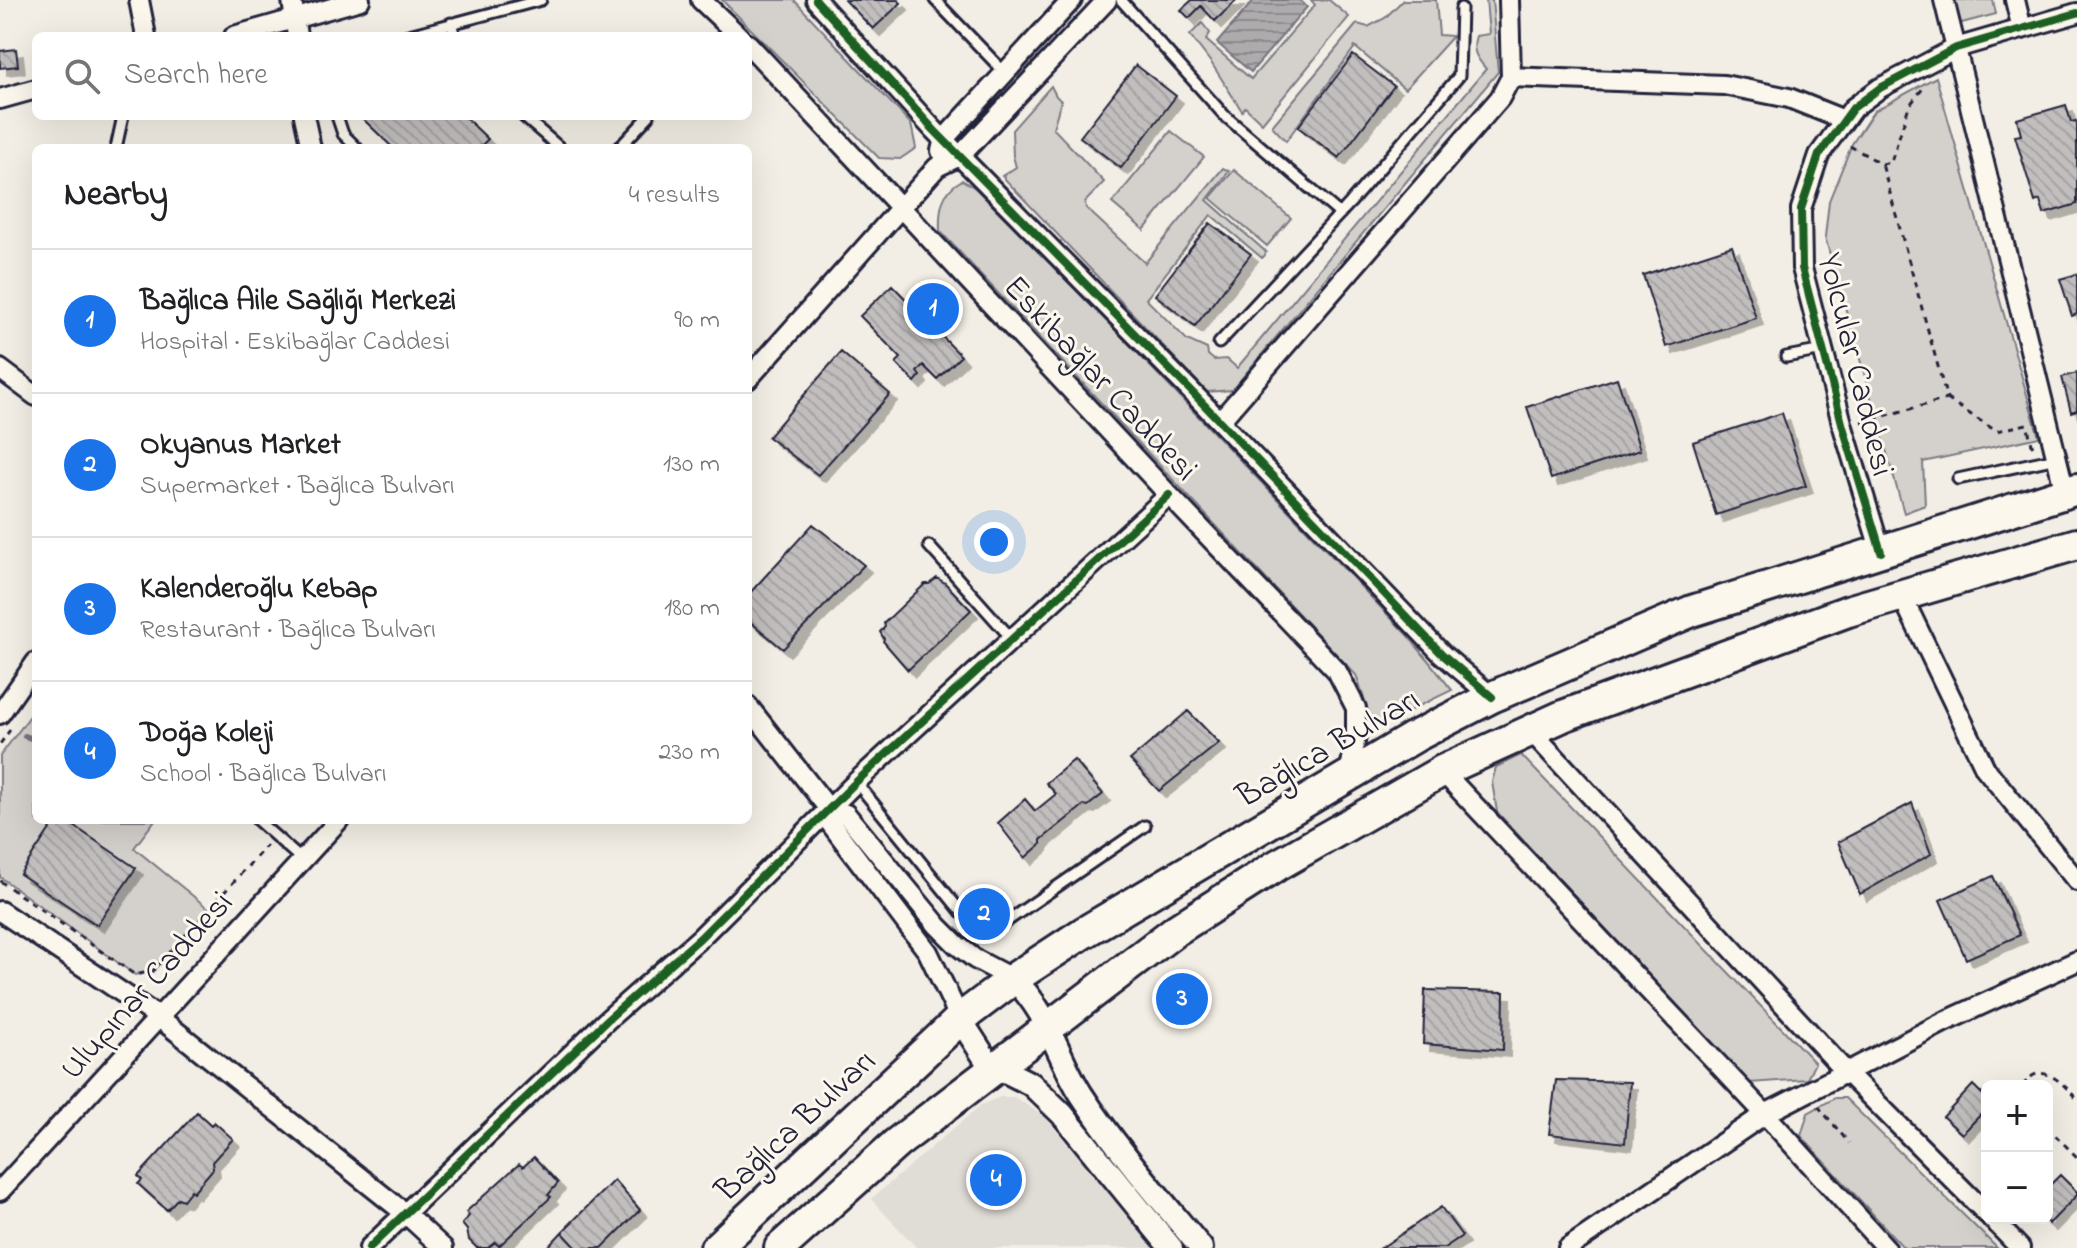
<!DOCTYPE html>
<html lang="en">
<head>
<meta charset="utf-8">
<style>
	:root { --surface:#fff; --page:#f2f2f2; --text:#202124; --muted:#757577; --line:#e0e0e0; --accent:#1a73e8 }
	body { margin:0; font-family:"Indie Flower",sans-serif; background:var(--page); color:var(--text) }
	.controls { position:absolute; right:24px; bottom:24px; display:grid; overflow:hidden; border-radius:12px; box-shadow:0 8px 32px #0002 }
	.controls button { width:72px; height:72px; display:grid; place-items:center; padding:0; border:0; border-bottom:2px solid var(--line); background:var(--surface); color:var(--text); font:40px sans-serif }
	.you { position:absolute; left:994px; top:542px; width:28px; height:28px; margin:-20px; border:6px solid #fff; border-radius:50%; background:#1a73e8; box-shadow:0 0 0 12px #1a73e833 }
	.badge { display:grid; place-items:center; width:52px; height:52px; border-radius:50%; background:var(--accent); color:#fff; font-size:26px; font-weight:700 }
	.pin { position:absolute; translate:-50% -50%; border:4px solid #fff; box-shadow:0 2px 8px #0006 }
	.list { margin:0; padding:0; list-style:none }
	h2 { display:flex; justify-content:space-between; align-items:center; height:104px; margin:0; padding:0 32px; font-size:34px }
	h2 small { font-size:26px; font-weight:400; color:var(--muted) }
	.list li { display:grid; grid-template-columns:52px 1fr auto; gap:24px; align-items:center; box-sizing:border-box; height:144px; padding:0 32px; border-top:2px solid var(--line) }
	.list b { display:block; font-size:30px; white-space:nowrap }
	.list p { margin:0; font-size:26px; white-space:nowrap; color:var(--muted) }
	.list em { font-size:26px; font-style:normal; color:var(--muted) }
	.icon { flex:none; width:44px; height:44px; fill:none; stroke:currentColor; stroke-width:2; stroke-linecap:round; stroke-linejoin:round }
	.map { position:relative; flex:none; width:2077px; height:1248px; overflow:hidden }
	.search { position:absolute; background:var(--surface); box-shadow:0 8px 32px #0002; left:32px; top:32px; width:720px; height:88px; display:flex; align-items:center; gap:20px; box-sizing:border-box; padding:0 28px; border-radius:12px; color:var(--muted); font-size:30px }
	.panel { position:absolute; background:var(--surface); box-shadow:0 8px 32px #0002; left:32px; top:144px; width:720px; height:680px; border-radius:12px }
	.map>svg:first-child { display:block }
	.built { fill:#e0dcd6 }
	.green { fill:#d4d1cc; stroke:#7b7a84; stroke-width:2 }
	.water { fill:url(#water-rules); stroke:#76747f; stroke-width:2 }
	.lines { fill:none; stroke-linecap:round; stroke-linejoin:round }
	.stream { stroke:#76747f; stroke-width:6 }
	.building { fill:url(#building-back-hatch); stroke:#22223b; stroke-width:2; filter:url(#shadow) }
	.service-casing { stroke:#22223b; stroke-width:15 }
	.minor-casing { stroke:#22223b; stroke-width:24 }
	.tertiary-casing { stroke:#22223b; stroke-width:28 }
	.primary-casing { stroke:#22223b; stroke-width:36 }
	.path { stroke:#22223b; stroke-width:3; stroke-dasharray:6 6; stroke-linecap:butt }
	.service { stroke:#fbf7ec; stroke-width:9 }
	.minor { stroke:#fbf7ec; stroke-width:18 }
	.tertiary { stroke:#fbf7ec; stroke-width:22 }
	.primary { stroke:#fbf7ec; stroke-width:30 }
	.cycleway-casing { stroke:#fbf7ec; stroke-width:13 }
	.cycleway { stroke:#1b5e20; stroke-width:8 }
	.labels { text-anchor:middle; stroke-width:6; stroke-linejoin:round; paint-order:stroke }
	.street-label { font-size:34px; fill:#22223b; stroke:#fbf7ec }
</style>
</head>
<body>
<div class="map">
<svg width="2077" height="1248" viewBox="0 0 2077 1248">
	<defs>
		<pattern id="water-rules" width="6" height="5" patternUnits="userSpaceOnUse" patternTransform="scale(2)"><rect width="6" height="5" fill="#aeabad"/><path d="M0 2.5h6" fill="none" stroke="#8d8b8e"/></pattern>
		<pattern id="building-back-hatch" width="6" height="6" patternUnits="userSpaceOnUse" patternTransform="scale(2)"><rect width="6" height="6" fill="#c2bebe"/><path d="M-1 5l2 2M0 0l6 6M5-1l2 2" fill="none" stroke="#a6a3a4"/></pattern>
		<filter id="shadow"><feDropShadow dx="7" dy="7" stdDeviation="0" flood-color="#0004"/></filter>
	</defs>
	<rect width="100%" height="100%" fill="#f2eee5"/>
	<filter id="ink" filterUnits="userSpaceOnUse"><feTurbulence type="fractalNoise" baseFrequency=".0125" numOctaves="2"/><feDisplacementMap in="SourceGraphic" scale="16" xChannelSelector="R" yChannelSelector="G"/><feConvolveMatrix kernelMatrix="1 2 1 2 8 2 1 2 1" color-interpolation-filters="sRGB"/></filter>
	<g filter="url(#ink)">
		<!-- built -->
		<path class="built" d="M1000,1097H1014L1044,1116L1154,1248H917L871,1199L981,1105Z"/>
		<!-- green -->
		<path class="green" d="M722,0H794L911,124L916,148L900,159L879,158Z
			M1311,0H1329L1349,17L1262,123L1245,107L1242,111L1212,64L1190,35L1202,23L1210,33L1206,40L1251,79L1315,5Z
			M1403,0H1436L1439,35L1453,36L1405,89L1355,47L1286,141L1272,126L1357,24L1368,27L1385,18Z
			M1486,0H1492L1498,72L1232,390L1207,392L1002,176L1016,167L1013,156L1012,130L1051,86L1056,96L1061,101L1053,128L1104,182L1085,202L1086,208L1145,263L1223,168L1229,171L1207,200L1266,252L1262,258L1211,215L1146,299L1187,340L1207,349L1208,355L1214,360L1227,359L1237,368L1486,69C1477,58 1471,51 1476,36L1489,34Z
			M1947,0H1993L1996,14L1954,25Z
			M1936,77L2039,437L1923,462L1925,505L1904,513L1825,237L1829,201L1852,144L1874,111Z
			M1171,131L1204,157L1144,230L1112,203Z
			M1234,170L1291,218L1267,246L1210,198Z
			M962,180L975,188L1127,342L1410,638L1452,690L1374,728L1356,675L940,231C939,209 941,192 962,180Z
			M36,708V820H155L134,848L209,909L153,971L135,975L0,877V756Z
			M1521,755L1815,1063L1807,1079L1749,1083L1497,812L1492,782L1496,767Z
			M1835,1098H1845L1997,1248H1904L1801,1136L1808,1113Z"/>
		<!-- water -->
		<path class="water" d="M1254,0H1300L1307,7L1251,72L1217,43Z"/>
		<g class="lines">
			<!-- stream -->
			<path class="stream" d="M25,736L36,740"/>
		</g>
		<!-- building -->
		<path class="building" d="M845,0H898L901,3L873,29Z
			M1192,0H1237L1215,21L1201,6L1189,18L1181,10Z
			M16,49L18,66L0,68V51Z
			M1353,55L1394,86L1339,158L1298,127Z
			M1136,65L1176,96L1121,168L1080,137Z
			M2066,105L2071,122L2076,121L2077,123V204L2044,214L2040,200L2035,202L2015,136L2021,135L2017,119Z
			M360,116H464L488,139L479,148H393Z
			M1210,223L1251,254L1195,326L1155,295Z
			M1732,246L1756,318L1666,347L1643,275Z
			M2077,274V314L2072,316L2060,279Z
			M892,285L961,356L937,379L923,365L917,372L920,376L915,382L896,363L901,358L860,316Z
			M841,352L890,394L818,475L768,437Z
			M2077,373V410L2071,412L2062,377Z
			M1617,378L1640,450L1551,479L1527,407Z
			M1782,413L1806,486L1716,515L1693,442Z
			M813,524L864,565L783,649L748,620V595Z
			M937,578L945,583L971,610L908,670L883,641L884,639L880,632L885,627L884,623L925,584H929Z
			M1188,711L1219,743L1159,791L1130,760Z
			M1074,760L1103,794L1088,806L1084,805L1041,840V844L1025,858L998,823L1025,799L1035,811L1056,794L1046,783Z
			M1912,803L1931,854L1860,894L1838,842Z
			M56,820H65L136,868L97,925L20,874Z
			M1993,876L2020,935L1966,959L1940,900Z
			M1425,990L1504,992L1503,1050L1423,1044Z
			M1556,1080L1630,1082L1625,1143L1549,1134Z
			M1973,1085L1987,1099V1108L1962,1134L1943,1117Z
			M197,1112L211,1125L214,1122L233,1139L212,1162L213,1169L193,1192L191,1190L183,1200L178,1198L167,1210L138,1184L142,1180L138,1176Z
			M534,1157L558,1183L548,1195L551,1197L499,1246L495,1242L488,1248H477L469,1240L467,1230L462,1224L469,1216L466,1212L519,1164L523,1167Z
			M2060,1175L2077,1192V1195L2049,1224L2042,1218H2047V1188Z
			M614,1180L640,1210L602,1248H577L562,1232Z
			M1441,1207L1462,1236L1444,1248H1381Z
			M562,1232L577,1248H547Z"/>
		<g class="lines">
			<defs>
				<path id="service" d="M935,0L1006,74
					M1121,0L1224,115L1340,214
					M451,23L455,36
					M405,36L541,0
					M337,116L343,134L357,148
					M523,116L560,148
					M116,148L123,116
					M619,148L649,116
					M1219,343L1350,203L1459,76L1461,8
					M1786,357L1823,350
					M1958,479L2057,458
					M929,546L1012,639
					M856,782L963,914C975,924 982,931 997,928L1145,826
					M257,820L302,860"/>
				<path id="minor" d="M139,0L146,36
					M292,0L297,36
					M701,0L739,36
					M816,0L934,130L1189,389L1442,654L1492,697
					M1944,0L2065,492
					M2015,0L2022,29
					M234,36L360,0
					M748,44L1169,495L1337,671L1356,708V736L1349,776
					M1511,77L1724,85L1789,98L1844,120
					M0,99L36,89
					M304,116L311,148
					M941,151L944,139L1072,0
					M0,369L36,396
					M748,379L937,167L960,156L1107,0
					M1220,421L1500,98L1511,77L1509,0
					M1881,552L1843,427L1802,268L1801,209L1819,155L1853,108L1880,88L1956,48L2077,13
					M1902,596L1985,768L2077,881
					M748,706L828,808L831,824L928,952L960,1019
					M0,714L36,662
					M1530,730L1846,1072L1987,1214
					M1442,771L1765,1114L1886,1248
					M828,808L846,814L938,926L957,945L975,959L1013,979
					M0,911L157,1016L406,1214L443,1248
					M0,1191L339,820
					M1991,1218L2020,1248
					M369,1248L607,1020L700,938L856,782L1169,495
					M1568,1248L1765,1114L1944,1022L2077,961"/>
				<path id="tertiary" d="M1013,979C1047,1009 1057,1056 1081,1094C1116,1148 1160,1198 1201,1248
					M960,1019L985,1058L997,1067L1031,1084L1062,1114L1171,1248"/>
				<path id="primary" d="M716,1248L960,1019L1013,979L1083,933L1416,736L1492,697L1692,611L2077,489
					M780,1248L897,1143L1176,930L1276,866L1442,771L1563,716L1848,611L2077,544"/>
			</defs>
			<!-- service casing -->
			<use href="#service" class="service-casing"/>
			<!-- minor casing -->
			<use href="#minor" class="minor-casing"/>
			<!-- tertiary casing -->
			<use href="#tertiary" class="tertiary-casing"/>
			<!-- primary casing -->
			<use href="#primary" class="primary-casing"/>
			<!-- path -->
			<path class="path" d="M1850,146L1882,164L1891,162L1909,106L1924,87
				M1947,399L1996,431L2027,424L2033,449
				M1862,422L1947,399L1882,164
				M0,744L10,730
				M0,881L135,975L153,971L267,845
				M2023,1086C2041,1058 2062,1083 2077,1099
				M1818,1106L1849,1143
				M2047,1127L2077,1157"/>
			<!-- service -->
			<use href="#service" class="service"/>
			<!-- minor -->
			<use href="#minor" class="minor"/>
			<!-- tertiary -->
			<use href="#tertiary" class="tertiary"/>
			<!-- primary -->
			<use href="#primary" class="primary"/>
			<defs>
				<path id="cycleway" d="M816,0L934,130L1189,389L1442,654L1492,697
					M1881,552L1843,427L1802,268L1801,209L1819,155L1853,108L1880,88L1956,48L2077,13
					M369,1248L607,1020L700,938L856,782L1169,495"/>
			</defs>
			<!-- cycleway casing -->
			<use href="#cycleway" class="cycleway-casing"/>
			<!-- cycleway -->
			<use href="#cycleway" class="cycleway"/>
		</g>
	</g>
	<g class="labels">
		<!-- street labels -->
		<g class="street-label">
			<text transform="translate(1858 364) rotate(76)" y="12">Yolcular Caddesi</text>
			<text transform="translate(1102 377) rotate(47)" y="12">Eskibağlar Caddesi</text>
			<text transform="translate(1327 746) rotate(-30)" y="12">Bağlıca Bulvarı</text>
			<text transform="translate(145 984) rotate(-48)" y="12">Ulupınar Caddesi</text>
			<text transform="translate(794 1124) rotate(-43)" y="12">Bağlıca Bulvarı</text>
		</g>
	</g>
</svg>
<div class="controls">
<button>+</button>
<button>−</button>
</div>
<div class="you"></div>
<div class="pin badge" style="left:933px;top:309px">1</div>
<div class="pin badge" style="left:984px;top:914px">2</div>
<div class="pin badge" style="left:1182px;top:999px">3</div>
<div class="pin badge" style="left:996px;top:1180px">4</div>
<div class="search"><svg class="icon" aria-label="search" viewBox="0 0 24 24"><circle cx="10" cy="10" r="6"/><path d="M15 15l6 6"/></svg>Search here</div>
<section class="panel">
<h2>Nearby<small>4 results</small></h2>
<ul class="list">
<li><span class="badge">1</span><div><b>Bağlıca Aile Sağlığı Merkezi</b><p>Hospital · Eskibağlar Caddesi</p></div><em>90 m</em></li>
<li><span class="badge">2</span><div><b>Okyanus Market</b><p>Supermarket · Bağlıca Bulvarı</p></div><em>130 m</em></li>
<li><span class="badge">3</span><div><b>Kalenderoğlu Kebap</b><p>Restaurant · Bağlıca Bulvarı</p></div><em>180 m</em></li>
<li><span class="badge">4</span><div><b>Doğa Koleji</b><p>School · Bağlıca Bulvarı</p></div><em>230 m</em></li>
</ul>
</section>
</div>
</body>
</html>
